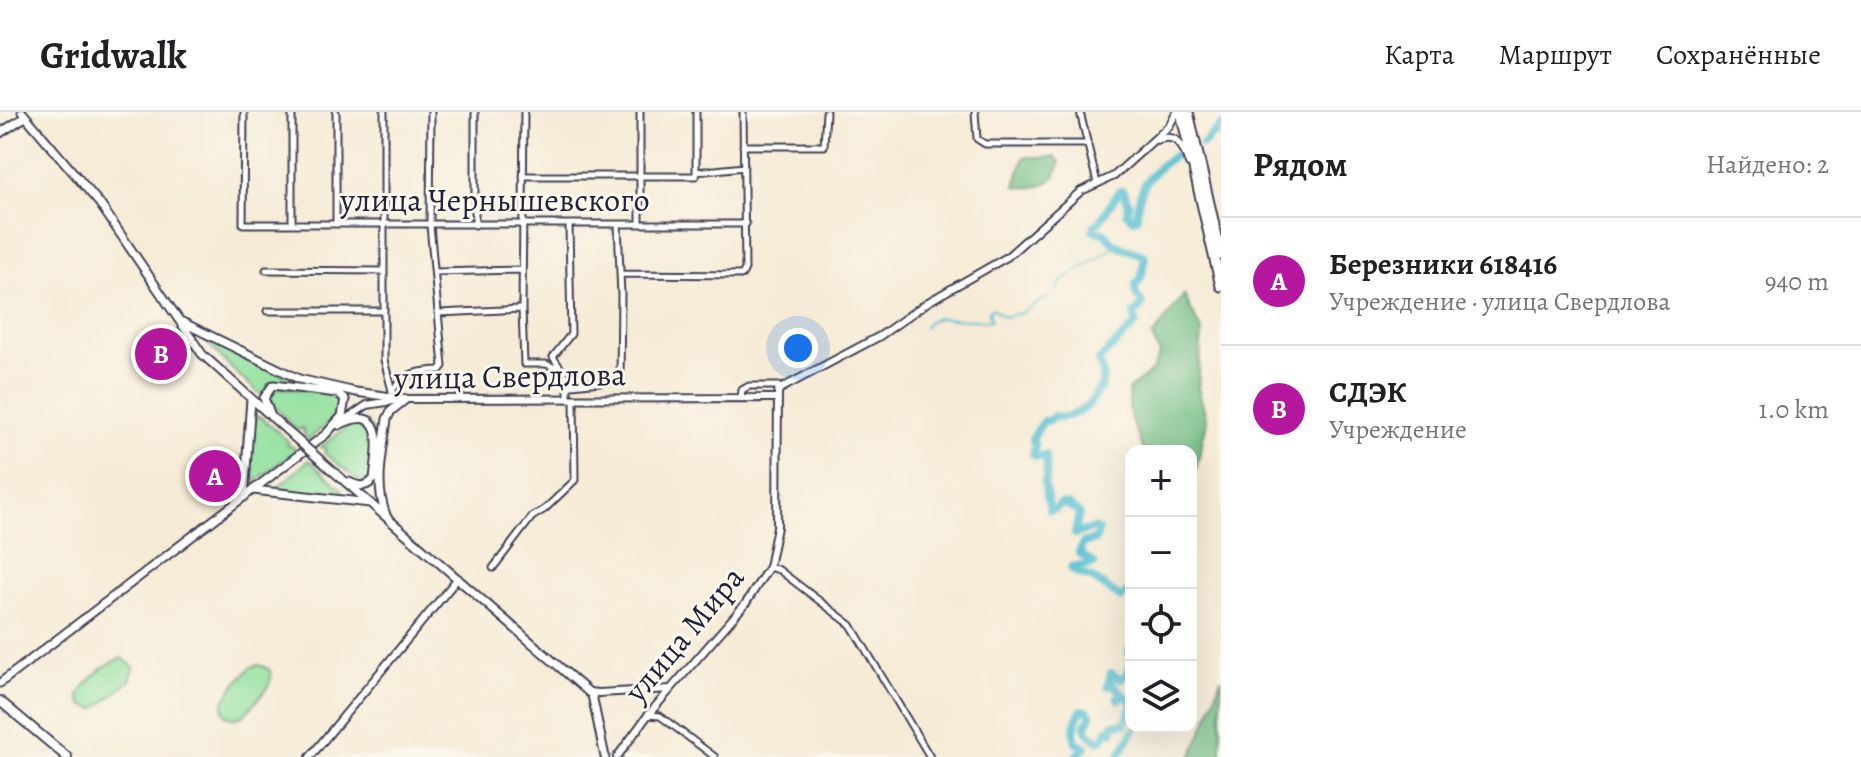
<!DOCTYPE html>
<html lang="ru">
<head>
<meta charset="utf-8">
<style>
	:root { --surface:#fff; --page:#f6f6f6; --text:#202124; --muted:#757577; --line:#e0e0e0; --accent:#b5179e }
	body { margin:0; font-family:Alegreya,serif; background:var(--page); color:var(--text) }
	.controls { position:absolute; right:24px; bottom:24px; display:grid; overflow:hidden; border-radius:16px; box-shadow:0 8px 32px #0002 }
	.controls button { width:72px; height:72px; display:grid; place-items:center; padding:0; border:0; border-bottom:2px solid var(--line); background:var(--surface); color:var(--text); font:40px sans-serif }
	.you { position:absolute; left:798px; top:236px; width:28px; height:28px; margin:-20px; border:6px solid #fff; border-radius:50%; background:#1a73e8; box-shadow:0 0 0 12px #1a73e833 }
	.badge { display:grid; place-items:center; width:52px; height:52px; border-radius:50%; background:var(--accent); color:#fff; font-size:26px; font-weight:700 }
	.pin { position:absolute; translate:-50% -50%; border:4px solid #fff; box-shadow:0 2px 8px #0006 }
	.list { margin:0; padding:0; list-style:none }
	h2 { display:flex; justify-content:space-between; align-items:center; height:104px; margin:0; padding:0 32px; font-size:34px }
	h2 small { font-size:26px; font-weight:400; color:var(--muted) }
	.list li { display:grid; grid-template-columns:52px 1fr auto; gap:24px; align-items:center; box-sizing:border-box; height:128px; padding:0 32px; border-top:2px solid var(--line) }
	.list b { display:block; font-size:30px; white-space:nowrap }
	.list p { margin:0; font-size:26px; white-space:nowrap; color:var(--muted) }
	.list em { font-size:26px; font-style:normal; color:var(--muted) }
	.icon { flex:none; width:44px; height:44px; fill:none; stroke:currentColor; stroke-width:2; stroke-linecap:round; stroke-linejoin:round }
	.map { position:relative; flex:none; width:1221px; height:645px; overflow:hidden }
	header { display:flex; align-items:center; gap:48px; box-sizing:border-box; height:112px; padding:0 40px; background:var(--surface); border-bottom:2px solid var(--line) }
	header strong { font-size:38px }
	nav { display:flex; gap:44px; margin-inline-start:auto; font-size:28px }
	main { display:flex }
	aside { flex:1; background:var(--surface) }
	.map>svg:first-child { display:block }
	.green { fill:#91e09f; stroke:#5a816d; stroke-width:2 }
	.forest { fill:#74be86; stroke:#4b7060; stroke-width:2 }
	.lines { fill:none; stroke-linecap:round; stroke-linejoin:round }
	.stream { stroke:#55bfd2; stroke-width:2 }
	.river { stroke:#55bfd2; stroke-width:8 }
	.minor-casing { stroke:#424052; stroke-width:9 }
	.tertiary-casing { stroke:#424052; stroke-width:10 }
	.secondary-casing { stroke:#424052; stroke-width:11 }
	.primary-casing { stroke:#424052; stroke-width:12 }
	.trunk-casing { stroke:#424052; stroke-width:13 }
	.minor { stroke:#fff; stroke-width:5 }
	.tertiary { stroke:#fff; stroke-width:6 }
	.secondary { stroke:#fff; stroke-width:7 }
	.primary { stroke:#fff; stroke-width:8 }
	.trunk { stroke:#fff; stroke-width:9 }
	.secondary-bridge-casing { stroke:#424052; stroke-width:11; stroke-linecap:butt }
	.secondary-bridge { stroke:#fff; stroke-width:7 }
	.labels { text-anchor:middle; stroke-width:6; stroke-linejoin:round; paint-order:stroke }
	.street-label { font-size:32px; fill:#22223b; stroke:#fbf7ec }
</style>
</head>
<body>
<header>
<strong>Gridwalk</strong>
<nav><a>Карта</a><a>Маршрут</a><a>Сохранённые</a></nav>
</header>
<main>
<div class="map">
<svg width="1221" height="645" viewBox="0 0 1221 645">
	<rect width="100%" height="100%" fill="#fbf7ec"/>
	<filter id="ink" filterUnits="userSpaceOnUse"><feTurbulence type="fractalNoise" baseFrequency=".0125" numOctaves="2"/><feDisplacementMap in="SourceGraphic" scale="16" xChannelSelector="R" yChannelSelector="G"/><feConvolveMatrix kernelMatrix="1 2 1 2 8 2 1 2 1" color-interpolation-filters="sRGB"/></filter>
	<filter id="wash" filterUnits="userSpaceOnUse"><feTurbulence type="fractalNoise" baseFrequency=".006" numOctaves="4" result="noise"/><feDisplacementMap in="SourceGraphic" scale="32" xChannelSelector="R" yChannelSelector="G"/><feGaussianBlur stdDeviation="1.8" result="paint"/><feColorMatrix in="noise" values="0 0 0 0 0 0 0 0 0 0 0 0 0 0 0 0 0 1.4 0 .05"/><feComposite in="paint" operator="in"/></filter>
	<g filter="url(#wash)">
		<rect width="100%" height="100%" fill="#f6ebd6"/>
		<!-- green -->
		<path class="green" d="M201,224L276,260L328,277L268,274L263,284L235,260Z
			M273,275L339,282L343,287L340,300L308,328L304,323L303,317L301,316L297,319L267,286Z
			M256,305H261L289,330L287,334H292L296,338L251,373L248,368L252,311Z
			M363,309L367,310L375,321L372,365L362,371L324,341L326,337L321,335L352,311Z
			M309,348L342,378V384L285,379L278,375Z
			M122,546L134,555L130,569L96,597L82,593L79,584C85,569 107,550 122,546Z
			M257,553C292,558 253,592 243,604C236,607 229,608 225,601C216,588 243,565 251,555Z"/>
		<!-- forest -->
		<path class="forest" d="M1024,45H1054L1060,49C1057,73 1036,78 1015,74Z
			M1184,183L1202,220L1198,276L1207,309L1196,357L1191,359V339H1144L1130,304L1128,278L1152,259L1160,242L1152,225Z
			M1221,566V645H1191L1208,606Z"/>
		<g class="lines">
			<!-- stream -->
			<path class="stream" d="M1209,26L1221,23
				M1056,179L1061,170L1116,134
				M924,216L929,209L936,206L991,209L989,199L992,196L1004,205L1021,201L1048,185"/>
			<!-- river -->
			<path class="river" d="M1203,32L1221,13
				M1131,483L1127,481L1121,486L1092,466L1073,459L1071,455C1078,452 1086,456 1094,452L1079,441L1083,431L1095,428L1099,419L1095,416L1075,422L1079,401L1068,393L1060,392L1056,397L1050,398L1044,371C1048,364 1047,351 1045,343L1037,345L1033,342L1035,334L1032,327L1043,309L1050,308L1054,304C1064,308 1083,300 1090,291C1095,285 1095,280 1102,274L1103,263L1099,248L1136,212L1134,202L1143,192C1137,185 1134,181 1136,172L1141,167L1145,144C1132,138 1112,136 1106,122L1093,118V114L1099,110L1119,79H1123L1129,92L1127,102L1133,107L1137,106C1136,75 1153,56 1179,41
				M1131,536L1129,540L1131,545
				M1131,552L1128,560L1121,567L1111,561L1108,574L1112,572L1122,581L1117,585L1119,588L1122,585H1129L1131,592
				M1075,645L1086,635L1076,631C1073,618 1074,609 1082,598L1088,599L1091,604L1085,615L1089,622L1099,629L1103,627L1107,618L1112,620L1113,612H1125L1131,596
				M1118,645L1136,615"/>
		</g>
	</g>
	<g filter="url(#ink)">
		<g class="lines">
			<defs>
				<path id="minor" d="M244,0L243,112H746
					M292,0V112
					M384,0V248L392,279
					M524,0L522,197L524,252H546L564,259
					M640,0V112
					M975,0L977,27L985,32H1088
					M1080,0L1097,71
					M743,34H824L826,0
					M696,60L744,55
					M523,64H696V0
					M336,112V0
					M569,112L571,222L553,245L572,273
					M475,113V0
					M266,158L383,159
					M435,160L522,158
					M620,162L742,163L745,157L743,0
					M267,199H383
					M439,201L522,197
					M392,279C405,260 418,259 440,258L443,254L430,113L431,0
					M741,286L742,278L749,274H778V280
					M568,287V276L572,273L620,268L621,183L618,112
					M769,455L779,458L851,513L930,645
					M493,456L532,405L545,397L575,368L574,287
					M648,603L660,604L715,645"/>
				<path id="tertiary" d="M1157,28C1177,20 1183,34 1189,52
					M342,310L367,293L406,287L778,286
					M588,580L599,581L671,577
					M310,645L458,466
					M617,645L648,603L746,491L769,455L777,415L778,280L780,277L880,224L928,190L1007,145L1081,79L1114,64L1169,14L1177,0"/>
				<path id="secondary" d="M22,0L100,92L202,242L294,325
					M0,21L25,5
					M180,209L299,267L356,280L406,287
					M339,313C388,289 377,338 374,367C366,376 359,375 349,370
					M319,347L592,583L605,645
					M253,378L370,391
					M244,385L251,287
					M386,403C374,373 383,339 387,307L391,299L406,287
					M0,571L326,322L342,304L345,287L337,281L273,273L264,286L271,305"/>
				<path id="primary" d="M0,589L67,645"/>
				<path id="trunk" d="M1181,0L1221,174
					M1188,0L1221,143"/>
			</defs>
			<!-- minor casing -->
			<use href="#minor" class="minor-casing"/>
			<!-- tertiary casing -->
			<use href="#tertiary" class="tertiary-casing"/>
			<!-- secondary casing -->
			<use href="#secondary" class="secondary-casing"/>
			<!-- primary casing -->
			<use href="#primary" class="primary-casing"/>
			<!-- trunk casing -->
			<use href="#trunk" class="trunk-casing"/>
			<!-- minor -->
			<use href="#minor" class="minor"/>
			<!-- tertiary -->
			<use href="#tertiary" class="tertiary"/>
			<!-- secondary -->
			<use href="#secondary" class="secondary"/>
			<!-- primary -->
			<use href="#primary" class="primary"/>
			<!-- trunk -->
			<use href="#trunk" class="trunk"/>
			<defs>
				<path id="secondary-bridge" d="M294,325L319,347"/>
			</defs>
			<!-- secondary-bridge casing -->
			<use href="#secondary-bridge" class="secondary-bridge-casing"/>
			<!-- secondary-bridge -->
			<use href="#secondary-bridge" class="secondary-bridge"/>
		</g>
	</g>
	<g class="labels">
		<!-- street labels -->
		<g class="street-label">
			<text x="495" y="99">улица Чернышевского</text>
			<text transform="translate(510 264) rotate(-1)" y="11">улица Свердлова</text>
			<text transform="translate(684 522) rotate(-50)" y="11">улица Мира</text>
		</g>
	</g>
</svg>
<div class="controls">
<button>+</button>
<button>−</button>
<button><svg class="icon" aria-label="locate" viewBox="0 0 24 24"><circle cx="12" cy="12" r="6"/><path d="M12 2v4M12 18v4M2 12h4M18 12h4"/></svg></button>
<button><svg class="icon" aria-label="layers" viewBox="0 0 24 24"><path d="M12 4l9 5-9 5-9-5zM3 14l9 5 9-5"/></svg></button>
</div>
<div class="you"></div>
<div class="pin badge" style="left:215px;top:364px">A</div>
<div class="pin badge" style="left:161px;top:242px">B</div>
</div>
<aside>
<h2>Рядом<small>Найдено: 2</small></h2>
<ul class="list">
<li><span class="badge">A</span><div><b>Березники 618416</b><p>Учреждение · улица Свердлова</p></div><em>940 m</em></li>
<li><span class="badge">B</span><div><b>СДЭК</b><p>Учреждение</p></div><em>1.0 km</em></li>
</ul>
</aside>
</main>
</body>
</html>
